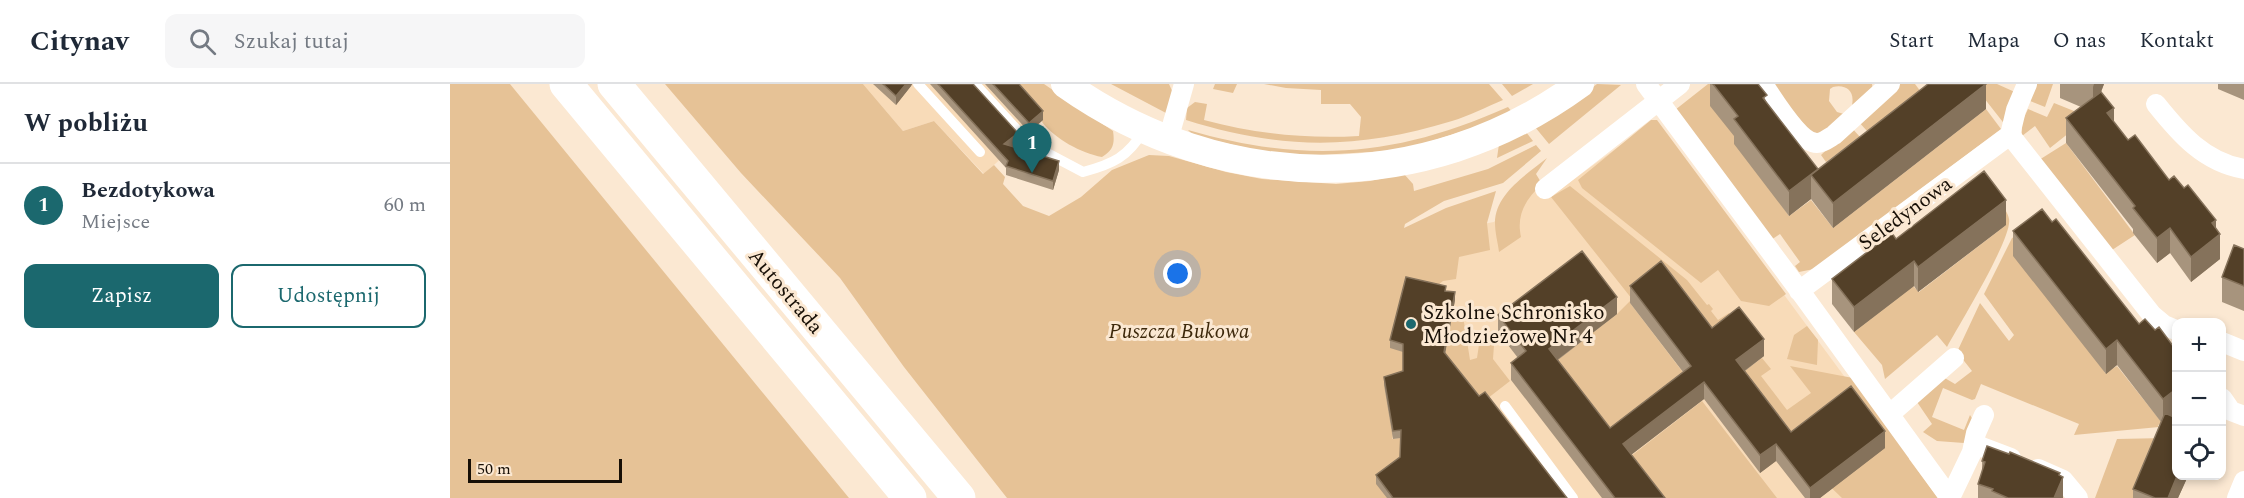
<!DOCTYPE html>
<html lang="pl">
<head>
<meta charset="utf-8">
<style>
	:root { --surface:#fff; --page:#f6f6f7; --text:#1f2937; --muted:#747a83; --line:#e0e1e3; --accent:#1b686e }
	body { margin:0; font-family:Spectral,serif; background:var(--page); color:var(--text) }
	.controls { position:absolute; right:18px; bottom:18px; display:grid; overflow:hidden; border-radius:12px; box-shadow:0 3px 9px #0003 }
	.controls button { width:54px; height:54px; display:grid; place-items:center; padding:0; border:0; border-bottom:2px solid var(--line); background:var(--surface); color:var(--text); font:30px sans-serif }
	.scale { position:absolute; left:18px; bottom:15px; width:154px; box-sizing:border-box; padding-left:6px; border:3px solid #170f06; border-top:0; font-size:16px; line-height:21px; white-space:nowrap; color:#170f06; -webkit-text-stroke:4px #fbe8d2; paint-order:stroke }
	.you { position:absolute; left:728px; top:190px; width:21px; height:21px; margin:-15px; border:4px solid #fff; border-radius:50%; background:#1a73e8; box-shadow:0 0 0 9px #1a73e833 }
	.badge { display:grid; place-items:center; width:39px; height:39px; border-radius:50%; background:var(--accent); color:#fff; font-size:20px; font-weight:700 }
	.pin { position:absolute; translate:-50% -50px; filter:drop-shadow(0 2px 3px #0008) }
	.pin::after { content:''; position:absolute; top:32px; width:21px; height:18px; background:inherit; clip-path:polygon(0 0,100% 0,50% 100%) }
	.list { margin:0; padding:0; list-style:none }
	h2 { display:flex; justify-content:space-between; align-items:center; height:78px; margin:0; padding:0 24px; font-size:26px }
	h2 small { font-size:20px; font-weight:400; color:var(--muted) }
	.list li { display:grid; grid-template-columns:39px 1fr auto; gap:18px; align-items:center; box-sizing:border-box; height:84px; padding:0 24px; border-top:2px solid var(--line) }
	.list b { display:block; font-size:22px; white-space:nowrap }
	.list p { margin:0; font-size:20px; white-space:nowrap; color:var(--muted) }
	.list em { font-size:20px; font-style:normal; color:var(--muted) }
	.actions { display:flex; gap:12px; padding:18px 24px }
	.actions a { flex:1; padding:14px 0; border:2px solid var(--accent); border-radius:12px; text-align:center; font-size:21px; color:var(--accent) }
	.actions .main { background:var(--accent); color:#fff }
	.icon { flex:none; width:33px; height:33px; fill:none; stroke:currentColor; stroke-width:2; stroke-linecap:round; stroke-linejoin:round }
	.map { position:relative; flex:none; width:1794px; height:414px; overflow:hidden }
	header { display:flex; align-items:center; gap:36px; box-sizing:border-box; height:84px; padding:0 30px; background:var(--surface); border-bottom:2px solid var(--line) }
	header strong { font-size:28px }
	nav { display:flex; gap:33px; margin-inline-start:auto; font-size:21px }
	.search { width:420px; height:54px; background:var(--page); display:flex; align-items:center; gap:15px; box-sizing:border-box; padding:0 21px; border-radius:12px; color:var(--muted); font-size:22px }
	main { display:flex }
	aside { flex:1; background:var(--surface) }
	.map>svg:first-child { display:block }
	.built { fill:#f8dbb8 }
	.green { fill:#e6c296 }
	.lines { fill:none; stroke-linecap:round; stroke-linejoin:round }
	.lane { stroke:#fff; stroke-width:10 }
	.street { stroke:#fff; stroke-width:20 }
	.secondary { stroke:#fff; stroke-width:28 }
	.highway { stroke:#fff; stroke-width:33 }
	.wall { fill:#a7947d }
	.shaded-wall { fill:#85725b }
	.building { fill:#534028; stroke:#85725b; stroke-width:1.5 }
	.poi-dot { fill:#1b686e; stroke:#fbe8d2; stroke-width:2 }
	.labels { text-anchor:middle; stroke-width:6; stroke-linejoin:round; paint-order:stroke }
	.street-label { font-size:21px; fill:#170f06; stroke:#fbe8d2 }
	.poi-label { font-size:21px; fill:#170f06; stroke:#fbe8d2; text-anchor:start }
	.park-label { font-size:21px; font-style:italic; fill:#3d280b; stroke:#fbe8d2 }
</style>
</head>
<body>
<header>
<strong>Citynav</strong>
<div class="search"><svg class="icon" aria-label="search" viewBox="0 0 24 24"><circle cx="10" cy="10" r="6"/><path d="M15 15l6 6"/></svg>Szukaj tutaj</div>
<nav><a>Start</a><a>Mapa</a><a>O nas</a><a>Kontakt</a></nav>
</header>
<main>
<aside>
<h2>W pobliżu<small></small></h2>
<ul class="list">
<li><span class="badge">1</span><div><b>Bezdotykowa</b><p>Miejsce</p></div><em>60 m</em></li>
</ul>
<div class="actions"><a class="main">Zapisz</a><a>Udostępnij</a></div>
</aside>
<div class="map">
<svg width="1794" height="414" viewBox="0 0 1794 414">
	<rect width="100%" height="100%" fill="#fbe8d2"/>
	<!-- built -->
	<path class="built" d="M413,0H562L593,36L534,90L484,37L453,47Z
		M1205,36L1442,357L1488,414H923L891,374L951,154L1044,138L1085,92L1101,112Z"/>
	<!-- green -->
	<path class="green" d="M0,0H60L399,414H0Z
		M215,0H413L453,47L484,37L533,90L544,81L555,93L553,100L573,122L599,132L631,113L662,86L699,71L719,72L776,88L812,95L886,100L920,97L954,90L963,100L964,107L1038,85L1086,61L1091,67L1053,99L994,117L955,140L954,144L996,124L1046,107L1037,139L1040,166L1009,173L1006,195L993,197L988,201L953,268V295L942,355L951,354L950,381L937,414H557L454,283L390,194L291,89Z
		M561,0H594L663,47C665,60 663,66 652,73C631,69 605,55 592,38L593,35Z
		M661,0H719L723,9L716,29Z
		M765,0H787L783,9L763,5Z
		M814,0H1039L1053,16C1036,23 1019,32 1002,37C907,66 831,66 736,36L737,24L745,18L757,20L754,36C806,50 856,55 909,52L911,33L900,20H871V6L836,4Z
		M1052,0H1083L1062,12Z
		M1147,0L1171,1L1099,60L1085,43L1110,28Z
		M1258,0H1303L1288,57L1339,132L1361,116L1383,144L1536,25L1551,45L1364,185L1349,188L1345,182L1350,178L1330,150L1318,158L1225,26Z
		M1320,0H1422L1423,7L1402,21C1405,7 1396,0 1383,3L1380,5L1379,17L1387,28L1394,30L1380,48L1362,50Z
		M1449,0H1465L1471,8L1417,47L1408,37Z
		M1523,0H1547L1567,9L1556,42Z
		M1587,0H1603L1595,23L1580,17Z
		M1604,19L1639,33L1600,64L1585,42L1572,52V38L1578,25L1597,33Z
		M1058,23L1062,28L1035,40L954,66L836,73L744,52L738,46C856,80 946,73 1058,23Z
		M1201,36H1207L1336,210L1319,222L1291,217L1268,186L1251,199L1132,104L1128,96Z
		M1401,43L1410,53L1376,78L1371,71Z
		M1076,48L1083,57L1047,74L1049,60Z
		M1616,59L1685,151L1662,166L1589,76Z
		M1097,74L1086,90L1092,100C1076,115 1066,130 1071,153L1049,168C1048,159 1045,149 1045,139C1045,110 1076,91 1097,74Z
		M1120,102L1237,196L1257,221L1259,220L1263,225L1261,227L1268,236L1279,229L1289,240L1262,261L1180,219L1241,299L1160,361L1099,282L1167,230L1182,215L1101,113Z
		M1538,104C1544,113 1558,125 1559,135C1563,153 1509,241 1497,263L1487,251L1435,295L1432,281L1404,248L1463,202L1469,208L1556,141Z
		M1586,140L1655,289L1667,282L1713,340L1708,341L1709,343L1624,351L1629,340L1531,300L1525,315L1522,316L1493,304L1482,333L1514,346L1520,331L1523,336L1514,359L1487,357L1473,348L1482,340L1467,318L1493,293L1505,300L1522,287L1507,268L1530,219L1559,257L1564,251L1534,210L1562,154Z
		M1013,232L1020,276L1027,274L1030,254H1040L1044,261L1043,275L1060,297L1029,321L994,276L1002,233Z
		M1357,242L1368,256L1367,281L1337,275L1344,251Z
		M1312,274L1321,285L1311,292L1337,326L1361,309L1340,282L1403,294L1459,369V375L1488,414H1392L1341,365L1286,293Z
		M1252,317L1327,414H1205L1176,376Z
		M1715,354L1690,414H1645L1667,355Z"/>
	<g class="lines">
		<!-- lane -->
		<path class="lane" d="M468,0L530,68
			M525,0L580,60L633,88C663,80 678,73 694,46
			M1055,322L1123,414"/>
		<!-- street -->
		<path class="street" d="M1196,0L1355,214L1500,414
			M1313,0C1323,14 1349,59 1367,59C1373,59 1379,54 1384,51L1440,0
			M1706,20C1730,50 1754,78 1794,85
			M1560,51L1702,231L1714,241L1726,246
			M718,56L734,0
			M1095,105L1230,0
			M1349,207L1560,51L1566,26L1577,0
			M1772,258L1794,267
			M1772,314L1781,327L1794,332
			M1440,330L1504,274
			M1524,360L1561,374
			M1588,385L1613,396L1628,414
			M1500,414L1522,368L1526,349L1534,331
			M1787,414L1794,397"/>
		<!-- secondary -->
		<path class="secondary" d="M615,0C772,111 973,115 1130,0"/>
		<!-- highway -->
		<path class="highway" d="M116,0L460,414
			M164,0L509,414"/>
	</g>
	<!-- wall -->
	<path class="wall" d="M423,0H462L461,2L446,21Z
		M480,0H523L568,58L562,63L609,86L603,106L556,91V84Z
		M535,0H569L593,36L579,48Z
		M1260,0H1308L1317,19L1368,86L1536,25L1383,144L1361,115L1339,132L1284,60V52L1260,22Z
		M1610,0H1654L1651,8L1664,38L1678,56L1719,96L1766,144L1770,175L1741,198L1720,169L1707,179L1683,149V145L1616,59V34L1631,23L1610,14Z
		M1768,0H1794V16L1768,5Z
		M1602,138L1689,240L1705,246L1726,330L1723,333L1726,392H1738L1728,414H1683V405L1711,338L1667,281L1656,290L1563,172V147Z
		M1556,141L1468,208L1464,202L1404,248L1382,220V195L1446,155Z
		M1794,165V227L1772,218V193Z
		M1180,202L1262,244L1314,272L1295,287L1341,348L1435,364L1370,414H1355L1326,377L1310,389L1254,315L1181,371L1215,414H1152L1061,296V279L1068,274L1048,248V231L1167,230L1108,276L1160,344L1233,288L1180,219Z
		M996,208L1005,216L995,269L1029,312L1117,414H937L926,400V391L950,373L951,354L943,355L934,301V293L953,287V268L940,264V256Z
		M1532,377L1610,392L1613,414H1528V400L1532,388Z"/>
	<!-- shaded-wall -->
	<path class="shaded-wall" d="M456,0H462L461,2L446,21V12Z
		M1536,0V25L1383,144V119Z
		M1644,0H1654L1643,28V3Z
		M1664,24V49L1657,29Z
		M593,27V36L579,48V39Z
		M568,49V58L554,69V60Z
		M609,77V86L603,106V97Z
		M1368,85L1361,91V115L1339,132V107Z
		M1556,116V141L1468,208V183Z
		M1766,136V154L1770,150V175L1741,198V173L1762,139Z
		M1720,144V169L1707,179V154Z
		M1464,177V202L1404,248V223Z
		M1005,208V216L994,276V268Z
		M1167,213V230L1099,282V265Z
		M1314,255V272L1286,293V276Z
		M1667,256V281L1656,290V265Z
		M1254,298V315L1173,377V360Z
		M1726,305V330L1713,340V315Z
		M1435,347V364L1370,414H1360V404Z
		M1326,360V377L1310,389V371Z
		M1610,389V401L1613,393V414H1604Z
		M1727,392H1738L1728,414H1718Z"/>
	<!-- building -->
	<path class="building" d="M433,0H456L446,12Z
		M488,0H523L568,49L554,60L609,77L603,97L556,82L558,77Z
		M543,0H569L593,27L579,39Z
		M1263,0H1308L1317,11L1313,14L1368,85L1339,107L1284,35L1288,32Z
		M1478,0H1536L1383,119L1361,91Z
		M1651,8L1664,24L1657,29L1678,56L1685,51L1719,96L1724,92L1734,104L1738,101L1766,136L1762,139L1770,150L1741,173L1720,144L1707,154L1683,124L1685,122L1616,34Z
		M1534,87L1556,116L1468,183L1464,177L1404,223L1382,195L1442,149L1446,155Z
		M1592,125L1602,138L1606,135L1689,240L1695,235L1705,246L1709,243L1726,266V305L1713,315L1667,256L1656,265L1563,147Z
		M1784,161L1794,165V202L1772,193Z
		M1132,167L1167,213L1099,265L1160,344L1241,282L1180,202L1211,177L1262,244L1289,223L1314,255L1286,276L1341,348L1401,302L1435,347L1360,404L1326,360L1310,371L1254,298L1173,360L1215,414H1165L1061,279L1076,267L1048,231Z
		M956,193L996,202L995,207L1005,208L994,268L1029,312L1035,308L1117,414H943L926,391L950,373L951,346L943,347L934,293L953,287V260L940,256Z
		M1715,329L1726,334V392H1727L1718,414H1705L1683,405Z
		M1537,362L1559,370L1560,368L1610,389L1609,391L1613,393L1604,414H1558L1542,407L1543,405L1528,400L1535,378L1532,377Z"/>
	<!-- markers -->
	<circle class="poi-dot" cx="961" cy="240" r="6"/>
	<g class="labels">
		<!-- street labels -->
		<g class="street-label">
			<text transform="translate(1455 129) rotate(-36)" y="7">Seledynowa</text>
			<text transform="translate(336 207) rotate(50)" y="7">Autostrada</text>
		</g>
		<!-- poi labels -->
		<g class="poi-label">
			<text x="973" y="235">Szkolne Schronisko<tspan x="973" dy="24">Młodzieżowe Nr 4</tspan></text>
		</g>
		<!-- park labels -->
		<g class="park-label">
			<text x="729" y="254">Puszcza Bukowa</text>
		</g>
	</g>
</svg>
<div class="controls">
<button>+</button>
<button>−</button>
<button><svg class="icon" aria-label="locate" viewBox="0 0 24 24"><circle cx="12" cy="12" r="6"/><path d="M12 2v4M12 18v4M2 12h4M18 12h4"/></svg></button>
</div>
<div class="scale">50 m</div>
<div class="you"></div>
<div class="pin badge" style="left:582px;top:89px">1</div>
</div>
</main>
</body>
</html>
